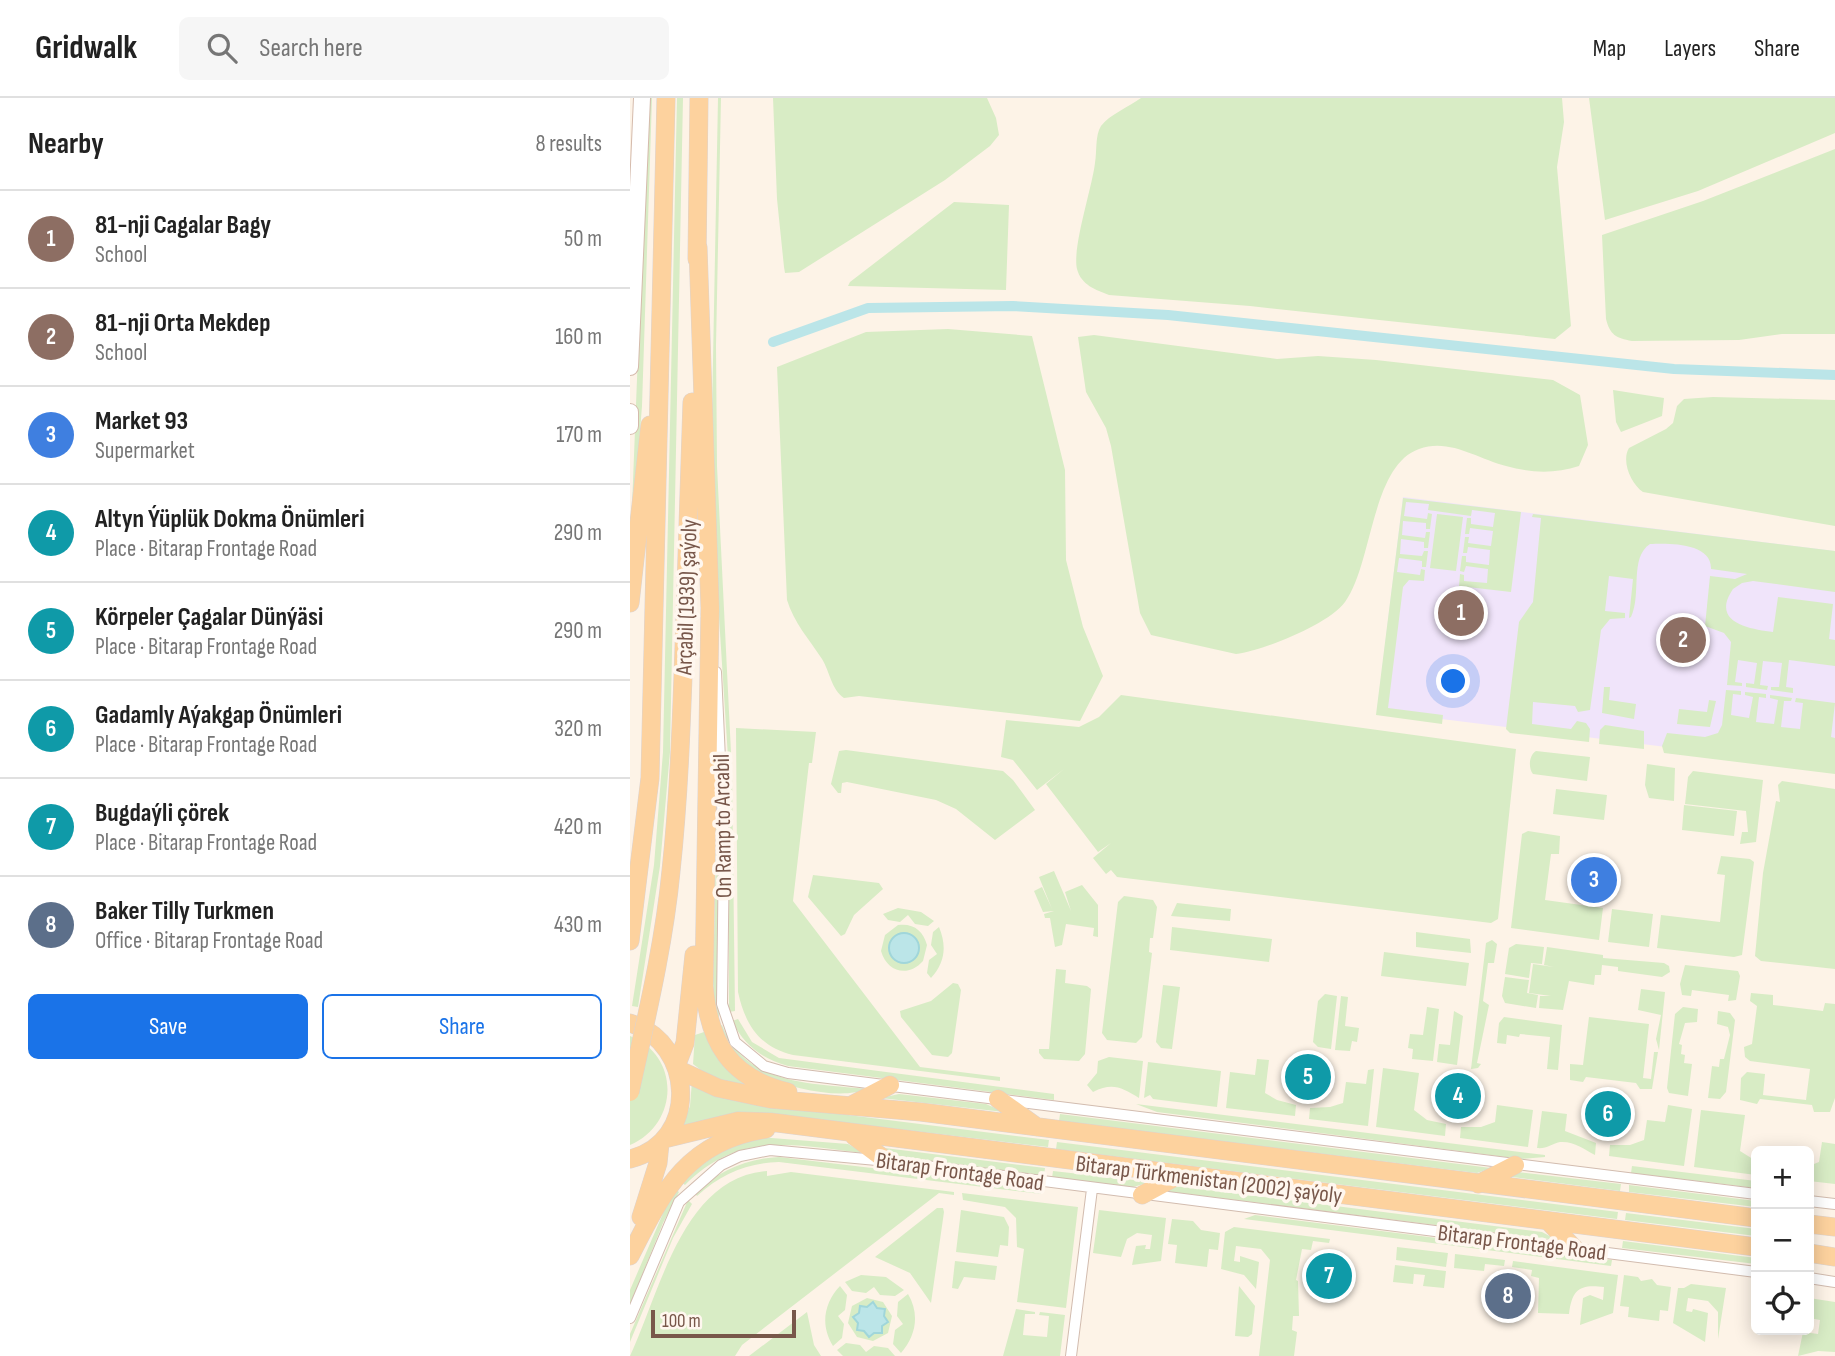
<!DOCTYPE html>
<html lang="en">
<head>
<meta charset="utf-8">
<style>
	:root { --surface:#fff; --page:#f6f6f6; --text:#222; --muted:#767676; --line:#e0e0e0; --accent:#1a73e8 }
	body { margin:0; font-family:"Sofia Sans Condensed",sans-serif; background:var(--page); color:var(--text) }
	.controls { position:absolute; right:21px; bottom:21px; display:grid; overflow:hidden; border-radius:10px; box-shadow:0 4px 18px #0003 }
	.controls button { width:63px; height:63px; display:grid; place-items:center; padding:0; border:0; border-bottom:2px solid var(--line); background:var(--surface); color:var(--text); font:35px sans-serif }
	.scale { position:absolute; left:21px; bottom:18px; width:145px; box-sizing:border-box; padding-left:7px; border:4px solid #78574a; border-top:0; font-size:19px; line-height:24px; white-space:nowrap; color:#78574a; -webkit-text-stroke:5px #fff7ef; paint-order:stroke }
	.you { position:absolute; left:824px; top:584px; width:24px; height:24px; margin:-18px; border:5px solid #fff; border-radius:50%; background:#1a73e8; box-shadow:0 0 0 10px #1a73e833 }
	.badge { display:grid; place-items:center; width:46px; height:46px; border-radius:50%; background:var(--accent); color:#fff; font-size:23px; font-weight:700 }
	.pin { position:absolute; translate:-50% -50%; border:4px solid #fff; box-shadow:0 2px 7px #0006 }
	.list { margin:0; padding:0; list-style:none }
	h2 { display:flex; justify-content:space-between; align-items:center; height:91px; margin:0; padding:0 28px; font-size:30px }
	h2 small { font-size:23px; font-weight:400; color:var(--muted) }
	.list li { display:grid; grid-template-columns:46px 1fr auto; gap:21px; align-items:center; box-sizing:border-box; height:98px; padding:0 28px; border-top:2px solid var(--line) }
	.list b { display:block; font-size:26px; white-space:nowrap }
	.list p { margin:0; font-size:23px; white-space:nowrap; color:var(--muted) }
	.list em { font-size:23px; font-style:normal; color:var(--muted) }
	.actions { display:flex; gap:14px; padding:21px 28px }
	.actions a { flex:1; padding:16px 0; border:2px solid var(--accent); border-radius:10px; text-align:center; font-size:24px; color:var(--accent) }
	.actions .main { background:var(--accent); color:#fff }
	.icon { flex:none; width:38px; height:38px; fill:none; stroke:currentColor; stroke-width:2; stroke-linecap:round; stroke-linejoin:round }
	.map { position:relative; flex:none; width:1205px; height:1258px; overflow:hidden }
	header { display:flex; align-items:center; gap:42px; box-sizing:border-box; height:98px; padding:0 35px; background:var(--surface); border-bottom:2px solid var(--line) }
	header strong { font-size:33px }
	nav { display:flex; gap:38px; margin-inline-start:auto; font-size:24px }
	.search { width:490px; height:63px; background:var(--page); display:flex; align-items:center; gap:18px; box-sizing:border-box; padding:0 24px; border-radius:10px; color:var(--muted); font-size:26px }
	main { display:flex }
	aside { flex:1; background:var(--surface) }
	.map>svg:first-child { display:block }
	.education { fill:#f0e4fa }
	.green { fill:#d8ecc5 }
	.water { fill:#bbe5e8; stroke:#a0d6da; stroke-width:2 }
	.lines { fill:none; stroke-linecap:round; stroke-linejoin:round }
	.canal { stroke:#bbe5e8; stroke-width:10 }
	.street-casing { stroke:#d2bcaf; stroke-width:12 }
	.secondary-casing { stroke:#d5bbac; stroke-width:18 }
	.primary-casing { stroke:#dcd3d0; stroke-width:19 }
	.street { stroke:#fff; stroke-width:10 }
	.secondary { stroke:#fff; stroke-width:16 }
	.primary { stroke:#fdd29e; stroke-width:18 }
	.primary-bridge-casing { stroke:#dcd3d0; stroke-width:19; stroke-linecap:butt }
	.primary-bridge { stroke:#fdd29e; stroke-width:18 }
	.labels { text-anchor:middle; stroke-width:7; stroke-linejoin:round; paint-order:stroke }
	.street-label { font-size:23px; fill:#78574a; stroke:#fff7ef }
</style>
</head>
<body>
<header>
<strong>Gridwalk</strong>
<div class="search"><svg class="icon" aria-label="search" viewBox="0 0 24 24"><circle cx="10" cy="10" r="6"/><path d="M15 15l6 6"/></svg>Search here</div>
<nav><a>Map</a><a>Layers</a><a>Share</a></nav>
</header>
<main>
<aside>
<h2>Nearby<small>8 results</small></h2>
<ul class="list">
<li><span class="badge" style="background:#8d6e63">1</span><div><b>81-nji Cagalar Bagy</b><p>School</p></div><em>50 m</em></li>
<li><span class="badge" style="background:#8d6e63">2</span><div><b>81-nji Orta Mekdep</b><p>School</p></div><em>160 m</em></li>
<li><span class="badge" style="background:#3f7fe0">3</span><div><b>Market 93</b><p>Supermarket</p></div><em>170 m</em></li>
<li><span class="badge" style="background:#0f9aa8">4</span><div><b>Altyn Ýüplük Dokma Önümleri</b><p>Place · Bitarap Frontage Road</p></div><em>290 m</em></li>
<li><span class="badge" style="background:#0f9aa8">5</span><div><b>Körpeler Çagalar Dünýäsi</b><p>Place · Bitarap Frontage Road</p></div><em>290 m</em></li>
<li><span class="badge" style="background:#0f9aa8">6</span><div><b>Gadamly Aýakgap Önümleri</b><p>Place · Bitarap Frontage Road</p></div><em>320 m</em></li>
<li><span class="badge" style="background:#0f9aa8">7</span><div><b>Bugdaýli çörek</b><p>Place · Bitarap Frontage Road</p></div><em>420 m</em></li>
<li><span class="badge" style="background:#5c6f8a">8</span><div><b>Baker Tilly Turkmen</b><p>Office · Bitarap Frontage Road</p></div><em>430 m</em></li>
</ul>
<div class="actions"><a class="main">Save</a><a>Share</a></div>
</aside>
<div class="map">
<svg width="1205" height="1258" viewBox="0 0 1205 1258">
	<rect width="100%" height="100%" fill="#fdf3e7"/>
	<!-- education -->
	<path class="education" d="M773,399L1205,453V670L747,613Z"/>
	<!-- green -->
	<path class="green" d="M18,0H22L12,308L0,460Z
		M47,0H53L40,654L30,768L8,909L2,908L24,767L33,654Z
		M88,0H91L86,248L87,368L102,675L105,913L99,914V675L89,519L82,315Z
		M143,0H357L366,20L369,37L360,48L315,82L169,174L155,175L154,169L147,101Z
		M511,0H932L934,24L927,69L941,228L925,241L620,208L479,197C466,192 451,187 447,171C442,150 462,90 465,65C467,54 465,37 471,28C479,17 500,8 511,0Z
		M959,0H1205V35L1068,93L975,122Z
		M1205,51V236H1152L1109,242L1002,243C986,240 980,237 976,221L972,137L1073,103Z
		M324,104L379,107L376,192L218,188L220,184Z
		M318,231L402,238L435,372L436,462L453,529L473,578L450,623L229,598L214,600C201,591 200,574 192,561C179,541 164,525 157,502L147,269L236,234Z
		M464,237L647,261L688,258L746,262L923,282L950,297L958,347L949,368C925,376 900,375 876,368C847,361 820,340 789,351C741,368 743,465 715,504C698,527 634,552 606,556L521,537L510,515L481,348L476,330L456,294L448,239Z
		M983,292L1034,300L1032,318L991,334L986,324Z
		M1083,299L1205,302V428L1013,394C1001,386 991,363 999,350L1036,331L1043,325L1047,308L1054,301Z
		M773,400L891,414L881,494L829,488L830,476L834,477V483L857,485L858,471L836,468L834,474L830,473L832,458H836V464L859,467L860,452L838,449L837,455H833L835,439H839L838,445L861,448L863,433L840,430L839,436H835L837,420H841V426L863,429L865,415L842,412L841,418L798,412L799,406L776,404L774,418L797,421L798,415L802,416L800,431H796V425L773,423L772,437L795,440L796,434H800L798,450H794V444L771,441L770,456L792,458L794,453H798L796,469H792V463L769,460L767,474L790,477L791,471L795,472L794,483L779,482L773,489L758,610L813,617L812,626L746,617Z
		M807,416L833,419L826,473L800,470Z
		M903,416L1205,453V494L1123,483L1112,485L1103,491C1080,525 1120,531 1143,534L1148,499L1203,506L1199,541L1205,542V568L1159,562L1156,589L1163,590V595L1141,592V589H1149L1152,565L1133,563L1130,587L1138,588L1137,592L1116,589V585L1124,586L1127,565L1108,562L1105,584L1112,585V588L1097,587L1101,544L1094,535L1075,528L1080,478L1105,481L1117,476L1081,471C1082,445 1040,445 1020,446C999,460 1012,496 1001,519L999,520L1003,481L979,478L975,513L995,515V520L980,521L971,532L960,612L948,614L945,608L903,604L902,626L941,631L947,623L956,625L960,631L959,644L880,635L876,631L889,524L903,504L911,420L902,419Z
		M974,589H980L979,602L1006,606L1004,621L972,615Z
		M1096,592L1111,593V597L1103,596L1101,617L1119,620L1123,599L1115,597V594L1136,596V600L1129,599L1126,624L1144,626L1148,602L1140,600V597L1162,600L1161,603H1154L1151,629L1170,631L1173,605L1165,604L1166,600L1205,605L1201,639L1205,640V676L1034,655L1032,648L1037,635L1075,639L1088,635L1092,627Z
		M491,597L886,651L868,821L861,825L487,779L481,772L476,776L463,760L481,745L468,754L416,686L434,671L407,692L383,662L371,659L376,622L449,629L469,619Z
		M1079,602L1086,603L1080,629L1047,626L1049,611L1077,614Z
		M975,627L1014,633V651L969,646L970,632Z
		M106,630L186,634L182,665H179L163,803L290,969L370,979V983L163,957C129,949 115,926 108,894Z
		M216,652L373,673L383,682L405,712L365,742L326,711L306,702L217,684L212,685L211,695H208L201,686L209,653Z
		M906,653L960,659L957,683L903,676C898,670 899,657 906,653Z
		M1017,666L1045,670L1044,703L1019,700L1015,687Z
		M1063,673L1133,682L1126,744L1110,746L1112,734H1118L1116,713L1055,706L1058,679Z
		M1152,683L1205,691V871L1131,863L1125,858L1133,775L1146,703L1150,704L1148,687Z
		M926,691L977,697L974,722L923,716Z
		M1054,707L1107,713L1104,738L1052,732Z
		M87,712L89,919L85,920L83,884Z
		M898,733L930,738L929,756H921L915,802L973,810L969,842L881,830L892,736Z
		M1091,758L1120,761L1124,764L1112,857L1104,859L1027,850L1031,817L1090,824L1095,777L1087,776Z
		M424,773L441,813L435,794L452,787L468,807V839L463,838L464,830L436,826L432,847L425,849L420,820H415L414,816L424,813L413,814L404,793L412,789L422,811L409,779Z
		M183,777L249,785L253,791L224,817L215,836L211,838L178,799Z
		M494,798L523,802L527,809L523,840H520L519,854L522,855L512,939L506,945L477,942L472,935L488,804Z
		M547,805L601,811L600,823L541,818Z
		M268,810L291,814L304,823L298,828L285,826L278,817L270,824L258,822L253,816Z
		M982,811L1023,816L1019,849L978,844Z
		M268,827C284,825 293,833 297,847L293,863C278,880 257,874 251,853L255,837Z
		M309,829C317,848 315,865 301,880L297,875L299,862L307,856L301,847L303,834Z
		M542,829L642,841L639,864L540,852Z
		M786,834L840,841L841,855L786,849Z
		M862,842L867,846L864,865H858L853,903L859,907L847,965L851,966L848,970L841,971L856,845Z
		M886,846L914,849L912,866L901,865L899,880L875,876L879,850Z
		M917,849L973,857V860L1034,865L1039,868L1040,874L1032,879L988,873V869L972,867L971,877H965L964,887L939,883L933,912L909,910L910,898H921L899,895L903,866L924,869L914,867Z
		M754,854L839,865L836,888L751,878Z
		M1055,867L1108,873L1110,878L1106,902L1098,903L1099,897L1062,892L1061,898L1052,897L1050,886Z
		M426,871L436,872L435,885L457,888L461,891L455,956L449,963L414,961L409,955V951H419Z
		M875,879L899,882L897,895L908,897L906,910L875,905L872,898Z
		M323,885L328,886L331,892L322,955L318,959L302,957L271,919L270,913L301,903Z
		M533,887L550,889L542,951L531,950L526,944Z
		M1011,891L1035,894L1029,952L1026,941L1031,917L1008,912Z
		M1121,895L1143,897V907L1193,913L1195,905L1205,906V1000L1200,1014H1184L1182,1007L1130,1001L1127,1006L1110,1002L1111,980L1117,974L1135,976L1133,997L1176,1002L1180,971L1120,963L1115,959L1114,949L1122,946L1127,908L1120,903Z
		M695,896L707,898L701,951L688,949L683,944L688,903Z
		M711,898L718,899L715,928L729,930L727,944L722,943L720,953L705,952Z
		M797,909L809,911L803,963L782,961L783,951L778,950L780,936L793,937Z
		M1053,909L1068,911L1067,924L1055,925L1049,946L1052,947L1051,956L1055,957L1054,965L1062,966L1058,998L1039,995L1037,990L1045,916Z
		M824,913L833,918L827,967L807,964L809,946L820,947Z
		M1088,913L1100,915L1105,922L1096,994L1090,1001L1078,1000L1082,968L1089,969L1090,961H1094L1100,937L1098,929L1087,926Z
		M874,919L932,927L928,972L917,971L920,939L890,936L889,939L877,937L876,946L867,945L869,925Z
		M959,919L1019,926L1013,980L1021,981L1024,954H1028L1022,991H1010L1006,985L956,979L953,984L940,982V966L953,967Z
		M108,921L122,944L149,960L424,996V1002L158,968C132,961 114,947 102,923Z
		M92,927C115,988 182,985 237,991C207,1004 137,986 112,965C101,957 94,940 87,929Z
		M74,934L90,964L117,989L112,991L76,976L63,966L65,937Z
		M0,938C51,958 49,1026 0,1047Z
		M479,959L513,963L509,1000C492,990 483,984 463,994L457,987L467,975L468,963Z
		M627,961L639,962L635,995L647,1002L666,1007L665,1018L596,1010L600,974L625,977Z
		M518,964L591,973L587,1009L523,1001L520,997L514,1000Z
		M753,970L789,975L784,1012L797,1022L816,1026L815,1038L746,1029Z
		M744,971L738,1028L679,1021L680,1010L700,1009L713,1005L716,984L736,986L738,972Z
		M62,983L105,1003L419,1042L418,1049L152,1017L51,1031L60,1008Z
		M269,996L356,1006L374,1014L251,1000Z
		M506,1006L915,1057V1059L891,1061L527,1014Z
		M867,1007L903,1012L898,1049L830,1040L831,1029H851L865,1024Z
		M1038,1007L1062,1011L1054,1068L979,1058L980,1047H1000L1014,1042L1017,1022L1035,1024Z
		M1071,1012L1115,1017L1110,1053L1126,1063V1077L1064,1069Z
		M912,1013L937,1016L935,1033L966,1045L965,1057C954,1051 944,1043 930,1044C921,1046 917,1051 907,1050Z
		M430,1016L861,1070L847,1075L429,1023Z
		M130,1039L218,1046L234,1055C165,1047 110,1032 55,1087L50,1083L83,1055Z
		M427,1044L988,1114L987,1121L426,1051Z
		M1192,1044L1205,1046V1086L1179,1083V1068L1189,1064Z
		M247,1049L415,1070L414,1078L267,1059Z
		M149,1059L412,1090L411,1096L149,1064C117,1065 91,1076 67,1098L64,1094C92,1073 113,1061 149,1059Z
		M1002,1068L1126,1083V1090L1001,1075Z
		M137,1073V1078L161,1074L324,1094V1097L309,1095L112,1247L105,1258H0C30,1194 53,1079 137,1073Z
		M423,1073L521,1084L503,1089L422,1080Z
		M887,1074L991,1086L990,1093L875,1078Z
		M999,1087L1126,1103V1109L999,1094Z
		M546,1088L912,1134L927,1142L534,1093Z
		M44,1090L49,1094L33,1125L0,1207V1192Z
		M332,1095L448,1109L436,1210L387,1204L394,1151L387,1149L386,1120L375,1109L333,1102Z
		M58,1102L62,1106L43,1140L0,1244V1236Z
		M307,1110H313L314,1114L301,1205L280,1175L245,1159Z
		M331,1112L374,1119L379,1129L378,1148L370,1147L368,1159L326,1154Z
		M469,1112L536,1120L531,1163L502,1167L506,1148L516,1147L515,1151H520L522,1137L507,1135L497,1141L491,1159L463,1155Z
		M996,1115L1126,1131V1138L995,1122Z
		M625,1117L982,1162L981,1168L614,1121Z
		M542,1121L563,1123L571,1132L590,1135L588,1152L579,1151L577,1169L545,1165L547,1147L538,1146Z
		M604,1129L700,1141L699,1145L683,1143L681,1152L672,1151L666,1182L668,1183L669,1218H663L662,1232L667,1234L664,1258H629L640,1162L631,1151L606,1148L604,1163L610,1164V1158L629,1164L626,1191L614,1177L591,1171L595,1134Z
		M993,1143L1126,1160V1166L992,1150Z
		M767,1149L818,1155L816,1169L766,1162Z
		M825,1156L875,1162L874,1168L855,1166L854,1173L824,1170Z
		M325,1163L367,1168L365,1182L334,1179L328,1191L322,1190Z
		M883,1163L988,1177L983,1215L950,1227L953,1200L960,1197L973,1202L974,1189C950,1186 942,1191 939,1216L908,1215L909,1180L901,1178L902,1172L882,1169Z
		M765,1167L816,1173L814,1190L793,1188L795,1177L784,1176L783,1186L763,1184Z
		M231,1177L256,1179L274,1192L265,1198L250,1197L244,1189L236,1195L222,1193L215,1184Z
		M994,1177L1008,1179L1011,1183L1022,1181L1027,1187L1041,1189L1038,1213L1030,1212L1029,1223L998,1219L999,1209L990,1208Z
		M1061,1186L1096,1190L1088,1241V1214L1078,1203L1058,1200L1056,1213L1062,1214L1063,1211L1078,1215L1075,1244L1043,1225L1048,1190H1054Z
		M210,1188L217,1197L215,1212L208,1218L214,1226L212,1240L203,1248C190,1227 194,1205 210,1188Z
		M609,1188L625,1208L622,1236L618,1239L605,1238Z
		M278,1196C290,1216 286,1238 271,1255L263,1246L265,1232L273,1226L267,1218L268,1204Z
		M237,1200L253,1204L262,1218L258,1235L243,1243L227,1239L218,1225L222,1208Z
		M1179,1200L1205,1204V1254L1188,1253L1168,1258L1173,1234L1188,1236L1190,1222L1179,1220Z
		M386,1211L405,1214V1216H395L393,1237L417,1239L419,1218L409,1217L410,1214L435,1217L430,1258H373Z
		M177,1214L184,1247L191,1258H119Z
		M216,1245L230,1247L236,1254L244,1248L258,1250L265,1258H213L207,1252Z"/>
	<!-- water -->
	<path class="water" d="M259 850a15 15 0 1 1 30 0a15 15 0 1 1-30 0Z
		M243,1204L247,1210L255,1211L254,1218L258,1224L252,1228V1235H244L239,1239L234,1233L227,1232L228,1225L223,1219L229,1215L230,1208L237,1209Z"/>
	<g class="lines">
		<!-- canal -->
		<path class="canal" d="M143,244L238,210L383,208L538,217L1044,271L1205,277"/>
		<defs>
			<path id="street" d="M86,574L94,748L92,906L105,944L134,968L158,975L1126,1096
				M1179,1103L1205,1106
				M1179,1180L1205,1184
				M0,1220L49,1104L91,1067L110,1058L140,1052L257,1063L1126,1174
				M441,1258L462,1091"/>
			<path id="secondary" d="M0,269L12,0
				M0,314V328"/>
			<path id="primary" d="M68,149L80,510L74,888C79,945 100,980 158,994
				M67,161L69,0
				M0,505L20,327
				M55,521L62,304
				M0,843L20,680L36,0
				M0,925C65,945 70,1044 0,1061
				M47,966L55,945L64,857
				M49,972L88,990L140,1001L291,1014L1126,1120
				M368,1001L407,1029
				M220,1008L260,987
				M224,1038L257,1063
				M34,1041L108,1023L140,1024L1126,1149
				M848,1086L885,1067
				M512,1097L549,1077
				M11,1119L28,1065L30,1045
				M918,1123L945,1151
				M1179,1126L1205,1129
				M1179,1155L1205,1159
				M0,1158C33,1093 57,1043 136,1031"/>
		</defs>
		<!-- street casing -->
		<use href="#street" class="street-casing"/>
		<!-- secondary casing -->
		<use href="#secondary" class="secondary-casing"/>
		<!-- primary casing -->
		<use href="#primary" class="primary-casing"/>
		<!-- street -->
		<use href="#street" class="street"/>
		<!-- secondary -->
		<use href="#secondary" class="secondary"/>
		<!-- primary -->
		<use href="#primary" class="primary"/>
		<defs>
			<path id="primary-bridge" d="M0,994C16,921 34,847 41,773C50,689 52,605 55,521"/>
		</defs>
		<!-- primary-bridge casing -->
		<use href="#primary-bridge" class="primary-bridge-casing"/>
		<!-- primary-bridge -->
		<use href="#primary-bridge" class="primary-bridge"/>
	</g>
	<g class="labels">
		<!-- street labels -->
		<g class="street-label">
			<text transform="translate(56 499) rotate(-88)" y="8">Arçabil (1939) şaýoly</text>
			<text transform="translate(92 728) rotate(-91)" y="8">On Ramp to Arcabil</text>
			<text transform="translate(330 1073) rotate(8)" y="8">Bitarap Frontage Road</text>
			<text transform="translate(579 1081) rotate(7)" y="8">Bitarap Türkmenistan (2002) şaýoly</text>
			<text transform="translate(892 1144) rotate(7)" y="8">Bitarap Frontage Road</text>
		</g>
	</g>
</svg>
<div class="controls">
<button>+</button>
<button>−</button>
<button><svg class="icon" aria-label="locate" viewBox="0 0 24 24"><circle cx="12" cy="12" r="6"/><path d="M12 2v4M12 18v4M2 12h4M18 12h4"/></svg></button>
</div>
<div class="scale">100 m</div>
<div class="you"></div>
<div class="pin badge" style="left:831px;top:515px;background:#8d6e63">1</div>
<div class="pin badge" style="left:1053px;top:542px;background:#8d6e63">2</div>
<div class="pin badge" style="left:964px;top:782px;background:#3f7fe0">3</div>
<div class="pin badge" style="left:828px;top:998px;background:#0f9aa8">4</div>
<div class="pin badge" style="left:678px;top:979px;background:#0f9aa8">5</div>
<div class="pin badge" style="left:978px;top:1016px;background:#0f9aa8">6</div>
<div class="pin badge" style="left:699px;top:1178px;background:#0f9aa8">7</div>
<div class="pin badge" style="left:878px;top:1198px;background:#5c6f8a">8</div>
</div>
</main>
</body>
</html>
